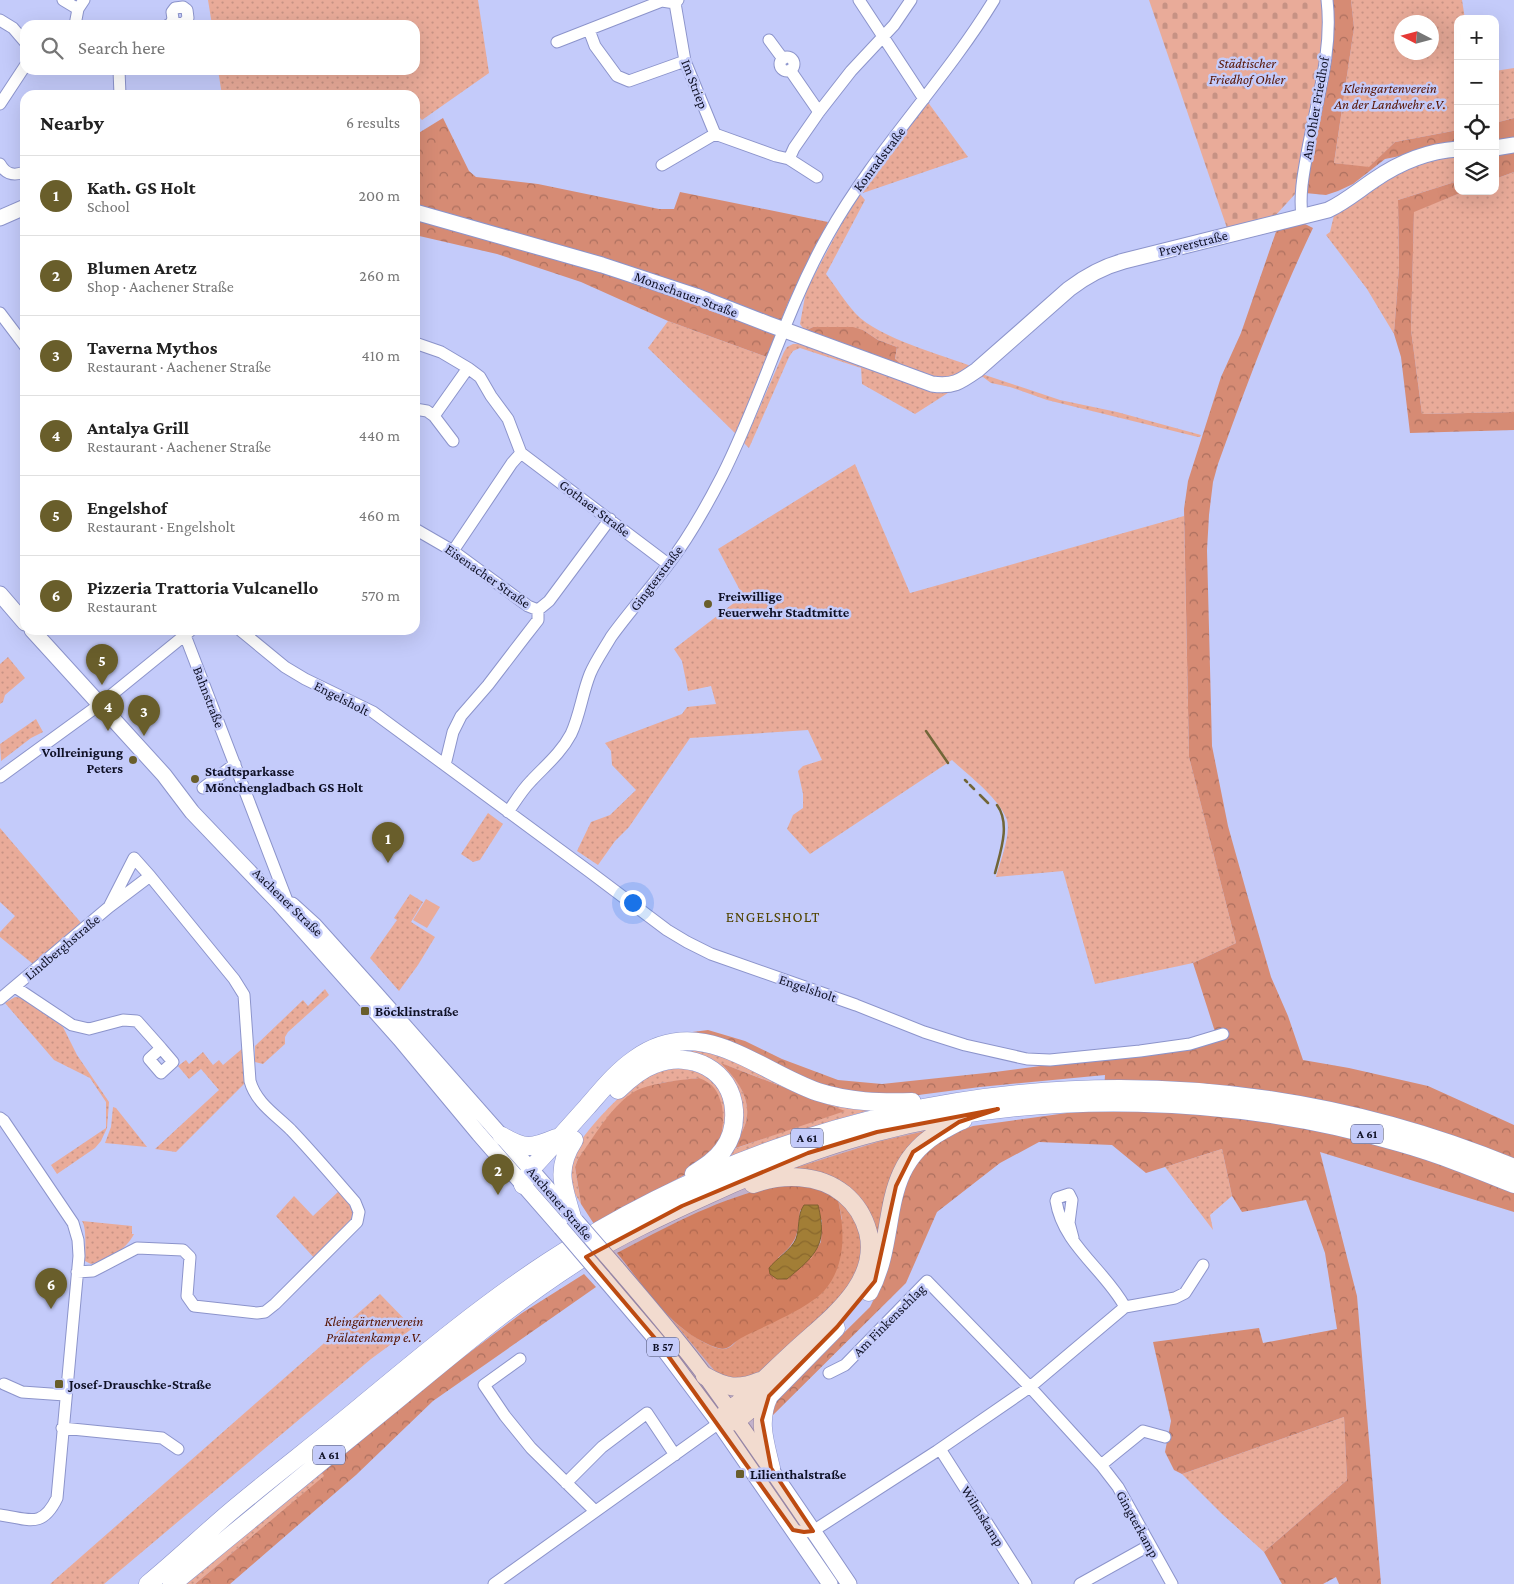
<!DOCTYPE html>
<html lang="en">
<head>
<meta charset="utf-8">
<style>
	:root { --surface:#fff; --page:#f6f6f6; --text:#222; --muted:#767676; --line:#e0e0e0; --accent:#695e2b }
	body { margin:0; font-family:"Crimson Pro",serif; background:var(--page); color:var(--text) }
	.controls { position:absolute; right:15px; top:15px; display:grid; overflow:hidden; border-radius:10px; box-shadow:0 5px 20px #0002 }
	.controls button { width:45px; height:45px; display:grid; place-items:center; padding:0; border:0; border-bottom:1px solid var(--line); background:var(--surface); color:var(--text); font:25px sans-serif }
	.compass { position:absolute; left:1394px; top:15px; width:45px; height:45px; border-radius:50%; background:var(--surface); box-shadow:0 5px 20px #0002; rotate:276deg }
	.you { position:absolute; left:632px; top:902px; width:18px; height:18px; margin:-12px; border:4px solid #fff; border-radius:50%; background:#1a73e8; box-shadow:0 0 0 8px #1a73e833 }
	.badge { display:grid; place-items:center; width:32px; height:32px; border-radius:50%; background:var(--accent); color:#fff; font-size:16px; font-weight:700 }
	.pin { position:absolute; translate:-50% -41px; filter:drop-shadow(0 1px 2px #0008) }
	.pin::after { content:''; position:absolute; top:26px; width:18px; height:15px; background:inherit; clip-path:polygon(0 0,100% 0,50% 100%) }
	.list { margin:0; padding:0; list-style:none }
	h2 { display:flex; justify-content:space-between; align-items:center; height:65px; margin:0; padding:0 20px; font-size:21px }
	h2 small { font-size:16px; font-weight:400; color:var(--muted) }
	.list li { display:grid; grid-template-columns:32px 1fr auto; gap:15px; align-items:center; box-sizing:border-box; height:80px; padding:0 20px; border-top:1px solid var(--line) }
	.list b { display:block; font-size:19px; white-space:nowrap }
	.list p { margin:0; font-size:16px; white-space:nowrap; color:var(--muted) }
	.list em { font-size:16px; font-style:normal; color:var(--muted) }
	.icon { flex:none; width:28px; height:28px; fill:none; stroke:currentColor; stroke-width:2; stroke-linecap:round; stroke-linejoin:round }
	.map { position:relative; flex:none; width:1514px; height:1584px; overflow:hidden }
	.search { position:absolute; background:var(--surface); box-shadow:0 5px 20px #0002; left:20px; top:20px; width:400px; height:55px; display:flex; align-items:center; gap:12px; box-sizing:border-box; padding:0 18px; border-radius:15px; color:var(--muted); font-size:19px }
	.panel { position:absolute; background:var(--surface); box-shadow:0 5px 20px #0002; left:20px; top:90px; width:400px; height:545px; border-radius:15px }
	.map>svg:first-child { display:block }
	.green { fill:url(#green-dots); fill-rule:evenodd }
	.forest { fill:url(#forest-crowns); fill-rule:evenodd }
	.cemetery { fill:url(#cemetery-stones) }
	.pitch { fill:#e9ab99 }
	.water { fill:url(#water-waves); stroke:#716638 }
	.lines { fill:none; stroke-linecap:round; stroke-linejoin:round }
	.stream { stroke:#716638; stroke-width:2.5 }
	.minor-casing { stroke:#8c94cb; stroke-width:13 }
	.major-casing { stroke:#8c94cb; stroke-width:17 }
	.highway-casing { stroke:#8c94cb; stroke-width:19 }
	.minor { stroke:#fff; stroke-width:11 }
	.major { stroke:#fff; stroke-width:15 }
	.highway { stroke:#fff; stroke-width:18 }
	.major-bridge-casing { stroke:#8c94cb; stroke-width:17; stroke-linecap:butt }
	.major-bridge { stroke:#fff; stroke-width:15 }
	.marked { fill:#bd4b11; fill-opacity:0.2; stroke:#bd4b11; stroke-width:4; stroke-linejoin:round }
	.poi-dot { fill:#695e2b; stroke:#c4cbfa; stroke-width:2 }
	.labels { text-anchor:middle; stroke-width:5; stroke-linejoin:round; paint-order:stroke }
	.shield { fill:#c4cbfa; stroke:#454966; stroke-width:1 }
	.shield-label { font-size:12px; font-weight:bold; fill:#0f1126 }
	.park-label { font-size:14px; font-style:italic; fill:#561300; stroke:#c4cbfa }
	.street-label { font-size:14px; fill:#0f1126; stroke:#c4cbfa }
	.poi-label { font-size:14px; font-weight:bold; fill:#0f1126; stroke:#c4cbfa; text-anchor:start }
	.neighbourhood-label { font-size:15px; letter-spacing:1px; fill:#514401; stroke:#c4cbfa }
</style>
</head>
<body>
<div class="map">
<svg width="1514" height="1584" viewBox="0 0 1514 1584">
	<defs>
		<pattern id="green-dots" width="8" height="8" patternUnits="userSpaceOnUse" patternTransform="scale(1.25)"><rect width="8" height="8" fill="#e9ab99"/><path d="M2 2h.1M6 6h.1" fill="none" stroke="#c79284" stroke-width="1.8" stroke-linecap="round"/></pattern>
		<pattern id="forest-crowns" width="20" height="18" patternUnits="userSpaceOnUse" patternTransform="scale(1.25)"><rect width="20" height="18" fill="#d68b74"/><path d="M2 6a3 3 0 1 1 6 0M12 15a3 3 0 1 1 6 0" fill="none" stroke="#ac705f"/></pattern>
		<pattern id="cemetery-stones" width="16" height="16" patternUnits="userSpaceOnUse" patternTransform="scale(1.25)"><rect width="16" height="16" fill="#e9ab99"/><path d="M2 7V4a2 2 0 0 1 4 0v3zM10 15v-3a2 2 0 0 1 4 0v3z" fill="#c79284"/></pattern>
		<pattern id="water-waves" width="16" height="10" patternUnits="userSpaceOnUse" patternTransform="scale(1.25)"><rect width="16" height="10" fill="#9b8b40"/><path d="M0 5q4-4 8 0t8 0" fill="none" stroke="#7d7035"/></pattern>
	</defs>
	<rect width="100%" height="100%" fill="#c4cbfa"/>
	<!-- green -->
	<path class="green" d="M208,0H478L489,73L422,120L418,116L415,118V95H222L218,70H415V25H212Z
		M1351,0H1462L1465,19H1458V130L1395,142L1369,168L1334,163L1354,28ZM1402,22H1432V52H1402Z
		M1514,68V118L1495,123V71Z
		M927,101L968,157L860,194L865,200L826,274C836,287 845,302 856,314C879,338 942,355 974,367L947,382L901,369L895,360L897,347L878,340L863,330L845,327H813L805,331L800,324L806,291L842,223L864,187Z
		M1458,153V181L1398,200L1399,267L1394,334L1367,289L1326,235L1330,232L1335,211L1401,168Z
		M1514,172V412L1422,414L1411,330L1414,211L1465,191H1495V179Z
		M668,321L767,357L758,385L737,435L648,348Z
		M793,344H804L951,391L915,414L862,384L861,368L800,348L793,351L789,357L749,448L744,443L784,352L787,347Z
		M982,374L1060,400L1117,412L1201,435L1200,437H1198L1047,400L1010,387L991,383L983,377L978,378L954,393Z
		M855,464L910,593L1184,516L1189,757L1236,943L1193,963L1095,984L1063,871L996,877C1000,862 1011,835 1007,820C1000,799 968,775 952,760L810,854L787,829L793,815L803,808V794L798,771L803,766L822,760L808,730L690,738L629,827L615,841L598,865L577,851L591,822L610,815L636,790L612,765L611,751L605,743L682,714L687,707L716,704L711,686L688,691L682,661L674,649L743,596L718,549Z
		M8,657L25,678L5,695L3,702L0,704V664Z
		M36,719L43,732L31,738L1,761L0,744Z
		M488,813L503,824L480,860L473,862L461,854Z
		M0,828L82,924L33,964L0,937V932L15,916L0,902Z
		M410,894L423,902L411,922L435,937L418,965L399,991L370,958L397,920L394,918Z
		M325,989L329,995L288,1032L285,1037V1044L263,1064L255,1062V1046L303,1000L308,1006Z
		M15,997L23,998L63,1027L77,1055L109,1102L107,1128L101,1141L95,1148L57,1174L51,1165L106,1128V1102L90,1078L54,1060L5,1003Z
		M243,1048L244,1084L176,1152L155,1149L219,1090L201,1069L189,1079L178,1066L186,1060L189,1064L203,1052L213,1065L219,1060L223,1065Z
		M671,1048L710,1049L874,1109L849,1116L719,1162L738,1125L706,1061ZM723,1064L807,1096L773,1135L734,1149C738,1139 746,1127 747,1116C749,1095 736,1079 723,1064Z
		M690,1066L720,1086L729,1120L716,1149L699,1078L661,1083L633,1093L578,1159L575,1167L581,1204C575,1193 563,1177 567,1165C574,1141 632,1078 656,1071C667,1068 679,1068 690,1066Z
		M113,1107L116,1108L147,1147L105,1143L111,1127Z
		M930,1130L879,1252L863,1284L864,1209L779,1173L881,1141Z
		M1222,1149L1232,1196L1210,1215L1213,1230L1165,1167Z
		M340,1190L353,1205L356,1215L316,1260L276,1216L294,1196L313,1216Z
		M838,1200L845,1205L855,1217L863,1236V1255L848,1290L769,1370L731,1382L714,1370L672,1320C682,1329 712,1351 725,1349C731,1348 735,1343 738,1339L842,1219Z
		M82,1221L132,1226V1234H134C126,1250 107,1261 91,1264L85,1261C85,1251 87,1228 82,1221Z
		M380,1294L413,1328L371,1359L104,1584H50Z
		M1344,1417L1347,1480L1264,1552L1222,1514L1182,1474Z
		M321,1470L325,1476L195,1584H186Z"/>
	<!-- forest -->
	<path class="forest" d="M1322,0H1351L1354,28L1334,163L1369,167L1395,142L1458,130V145L1409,156H1400L1385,159L1353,184L1338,191L1326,195L1305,193Z
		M443,118L469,171L476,177L538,184L659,209H674L680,192L828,222L788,303L767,357L668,321L581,282L497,254L415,235V132L417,134Z
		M1514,118V141L1495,143V123Z
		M1514,150V172L1495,179V152Z
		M1458,181V191H1465L1414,212L1411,330L1422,414L1514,412V430L1410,433L1401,357L1394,334L1399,267L1398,200Z
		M1301,222L1313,228C1276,305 1247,384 1218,464L1213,482L1209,515L1207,550L1212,746L1228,826L1247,894L1271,977L1288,1016L1303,1060L1349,1068L1428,1086L1514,1125V1212L1320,1152L1357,1296L1381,1584H1339L1336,1577L1323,1584H1282L1264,1552L1347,1480L1344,1417L1182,1474L1174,1470L1165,1452L1171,1421L1153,1342L1259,1328L1263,1343L1337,1329L1325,1253L1306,1200L1242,1212L1232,1196L1222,1149L1146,1173L1112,1145L1039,1142L1000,1163L937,1212L906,1283L766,1422L768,1408L870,1307L884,1279L899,1204L907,1179L921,1157L947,1135L973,1126L1103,1108L1105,1075L980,1087L903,1097L844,1093L669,1035L708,1030L745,1041L782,1059L838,1080L882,1084L995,1072L1200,1045L1217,1038L1193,963L1236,943L1189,757L1184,509L1188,481L1221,377L1241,333L1278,226Z
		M813,327H853L863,330L878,340L897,347L895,359L902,365L805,331Z
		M721,1063L845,1111L733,1149C738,1139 746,1127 747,1116C749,1094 735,1078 721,1063Z
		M699,1078C713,1083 718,1091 722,1106C724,1118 723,1139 715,1150C702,1168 677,1179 658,1189C637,1201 616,1212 594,1224L581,1204L575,1167L578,1159C594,1137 609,1109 632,1093C648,1083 680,1080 699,1078Z
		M792,1183L826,1191L838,1200C845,1231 846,1266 824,1291C809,1307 772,1323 751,1333C747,1335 742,1337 738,1340C731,1345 727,1351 718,1348C672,1333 646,1288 617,1253C674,1223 728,1193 792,1183ZM800,1210L822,1220L821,1242L811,1259L778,1258C797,1242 798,1235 800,1210Z
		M584,1274L596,1287L433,1401L356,1475L230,1584H195L324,1476L321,1470L433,1380L522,1313Z"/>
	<!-- cemetery -->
	<path class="cemetery" d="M1149,0H1322L1325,35L1296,193L1275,216L1227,228Z"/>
	<!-- pitch -->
	<path class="pitch" d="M426,899L440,907L427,928L413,920Z"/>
	<!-- water -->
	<path class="water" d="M804,1205H818C828,1245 816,1255 787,1279H777L770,1274L769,1268C776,1259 792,1249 796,1239C800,1228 797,1215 804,1205Z"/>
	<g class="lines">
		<!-- stream -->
		<path class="stream" d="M926,731L948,763
			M965,780L967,782
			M970,785L974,789
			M980,795L988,803
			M995,873C1000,853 1011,824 997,805"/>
		<defs>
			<path id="minor" d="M63,0L78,9
				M859,0L924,99
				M675,3L685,61L715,134L776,156L789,159L794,148L819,112L851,71L894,25L911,0
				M0,20L13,28L25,42
				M75,25L78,9L84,0
				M168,25L184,23L188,18L187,10L183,7L175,8L172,12L173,19L170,25
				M589,30L595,46L617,76L629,81L685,61
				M769,40L783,59
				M557,42L662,1L675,3L678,0
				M780 64a7 7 0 1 1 14 0a7 7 0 1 1-14 0Z
				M119,70L120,95
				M790,70L819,112
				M0,104L25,66
				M789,159L817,177
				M0,164C6,175 14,176 25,172
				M662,165L715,134
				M1302,216C1299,193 1304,171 1308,148C1317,100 1333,49 1327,0
				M0,313L25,346
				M415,343L441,352L468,368L480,377L491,396L508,419L521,453
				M415,409L427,411L434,416L468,368
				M434,416L453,441
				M415,529L453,551L528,606L538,610L549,601L610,519
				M453,551L512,463L521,453L668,564
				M183,630L291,911
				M240,630L285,667L305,679L373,712L590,872L667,930L687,942L711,954L856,1005L924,1032L965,1045L1027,1059L1050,1060L1140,1051L1190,1044L1223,1034
				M445,765L453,732L461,716L488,685L524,638L538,620V610
				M0,777L99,705L190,631
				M203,788L235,764
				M508,812C515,802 522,790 531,781C545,766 561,753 571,734C580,715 582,694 590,674C595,662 604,649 611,637C629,612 649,590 667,566C689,538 706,507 722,476C762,397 785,311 828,235C875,151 944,82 994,0
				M15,987L72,1025L89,1029L123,1020L137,1021L161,1048L149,1059L161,1073L173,1062L161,1048
				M0,999L109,907L150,876L134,858L109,907
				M0,1118L4,1121L73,1223L78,1240L79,1256L57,1498C42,1529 29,1519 0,1515
				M1073,1238L1069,1223L1072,1200L1069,1194L1057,1198L1056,1201C1063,1245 1105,1270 1125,1307
				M77,1272L93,1271L137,1248L183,1250L190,1257L187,1296L194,1306L257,1313L265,1312L275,1304L357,1222L359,1212L355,1202C334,1178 313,1153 291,1130C276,1115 256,1103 250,1081L244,995L234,979L150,876
				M520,1359L484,1385L505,1416L531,1448L595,1511
				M829,1373L845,1365L927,1281L1030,1387L1101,1465L1118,1487L1172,1584
				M4,1384L22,1392L65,1395
				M62,1428L162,1438L178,1449
				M940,1449L1026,1584
				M1101,1465L1143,1431L1165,1437
				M566,1483L602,1447L647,1413L675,1455
				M793,1530L804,1532L813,1531L937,1451L1030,1387L1125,1307L1175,1298L1185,1293L1203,1265
				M494,1584L719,1423
				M1080,1584L1150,1545"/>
			<path id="major" d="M1495,148L1514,145
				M415,212L602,265L696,296L768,324L932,384C953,387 960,382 977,370L1069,289C1086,276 1102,267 1124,261L1328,210C1345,202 1359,190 1374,180C1400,162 1427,151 1458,149
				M0,218L25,207
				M0,594L25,623
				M32,630L164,775L192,812L279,903L400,1039L479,1134L561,1228
				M292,905L314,925L376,994L571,1215
				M616,1267C647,1303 678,1339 706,1377C755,1445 802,1514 849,1584
				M602,1276L659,1343L719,1423L830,1584"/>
			<path id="highway" d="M618,1090C629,1079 641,1069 655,1064C691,1050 731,1070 734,1110C735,1124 732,1138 723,1150C716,1160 705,1167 694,1174
				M502,1136C525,1150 532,1148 556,1138
				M523,1185L531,1169C550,1149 568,1128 587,1107C602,1090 616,1072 635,1059C701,1012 757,1071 818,1092C849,1102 880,1103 912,1102
				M572,1217C563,1186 555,1169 574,1140
				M869,1292C900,1234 875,1167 943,1130C949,1127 956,1122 963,1120
				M705,1376C726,1388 738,1390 760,1381
				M719,1423L728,1410L738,1404C759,1385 779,1365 800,1346C832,1317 880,1282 868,1232C864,1217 856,1204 844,1194C818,1173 782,1174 753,1184
				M719,1423L736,1421L759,1402
				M771,1468C765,1442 757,1421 769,1396L836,1328
				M148,1584C176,1561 202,1536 229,1513C274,1475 321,1440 366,1402C425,1353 484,1304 548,1262C838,1072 1193,1035 1514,1168
				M172,1584C245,1524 319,1463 393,1403C453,1354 512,1303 578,1261C618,1236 661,1216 705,1196C759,1171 815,1148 873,1133C1039,1088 1237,1094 1401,1143C1440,1154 1477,1169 1514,1184"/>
		</defs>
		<!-- minor casing -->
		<use href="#minor" class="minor-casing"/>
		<!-- major casing -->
		<use href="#major" class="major-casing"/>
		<!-- highway casing -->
		<use href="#highway" class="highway-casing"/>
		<!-- minor -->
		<use href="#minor" class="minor"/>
		<!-- major -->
		<use href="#major" class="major"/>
		<!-- highway -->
		<use href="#highway" class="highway"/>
		<defs>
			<path id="major-bridge" d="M576,1221L616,1267
				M561,1228L602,1276"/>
		</defs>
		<!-- major-bridge casing -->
		<use href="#major-bridge" class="major-bridge-casing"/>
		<!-- major-bridge -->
		<use href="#major-bridge" class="major-bridge"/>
	</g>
	<!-- marked area -->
	<path class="marked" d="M998,1109L959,1122L913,1152L896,1186L875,1281L837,1327L769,1396L762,1420L771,1468L813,1531L804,1532L793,1530L659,1343L586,1257L682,1206L808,1153L877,1132Z"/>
	<!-- markers -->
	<g class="poi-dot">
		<circle cx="708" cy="604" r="5"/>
		<circle cx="133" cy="760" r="5"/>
		<circle cx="195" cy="779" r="5"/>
		<rect x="360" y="1006" width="10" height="10" rx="2.5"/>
		<rect x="54" y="1379" width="10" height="10" rx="2.5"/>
		<rect x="735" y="1469" width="10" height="10" rx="2.5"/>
	</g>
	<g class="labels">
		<!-- shield labels -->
		<g class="shield">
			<rect x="1351" y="1124.5" width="32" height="19" rx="4"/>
			<rect x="791" y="1128.5" width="32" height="19" rx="4"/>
			<rect x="647" y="1337.5" width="32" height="19" rx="4"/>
			<rect x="313" y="1445.5" width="32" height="19" rx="4"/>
		</g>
		<g class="shield-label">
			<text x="1367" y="1138">A 61</text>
			<text x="807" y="1142">A 61</text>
			<text x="663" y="1351">B 57</text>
			<text x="329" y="1459">A 61</text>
		</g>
		<!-- park labels -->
		<g class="park-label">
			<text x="1247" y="68">Städtischer<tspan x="1247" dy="16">Friedhof Ohler</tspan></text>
			<text x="1390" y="93">Kleingartenverein<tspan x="1390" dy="16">An der Landwehr e.V.</tspan></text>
			<text x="374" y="1326">Kleingärtnerverein<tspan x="374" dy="16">Prälatenkamp e.V.</tspan></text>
		</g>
		<!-- street labels -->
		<g class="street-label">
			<text transform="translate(695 84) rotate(69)" y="5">Im Striep</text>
			<text transform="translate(1315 108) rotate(-80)" y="5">Am Ohler Friedhof</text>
			<text transform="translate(879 159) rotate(-53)" y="5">Konradstraße</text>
			<text transform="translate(1193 243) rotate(-14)" y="5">Preyerstraße</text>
			<text transform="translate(686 294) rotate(20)" y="5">Monschauer Straße</text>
			<text transform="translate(595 508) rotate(37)" y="5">Gothaer Straße</text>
			<text transform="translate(488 576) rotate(35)" y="5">Eisenacher Straße</text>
			<text transform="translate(656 578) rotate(-53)" y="5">Gingterstraße</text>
			<text transform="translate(209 697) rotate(69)" y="5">Bahnstraße</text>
			<text transform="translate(342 698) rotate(27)" y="5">Engelsholt</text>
			<text transform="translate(288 902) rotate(44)" y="5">Aachener Straße</text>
			<text transform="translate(62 947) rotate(-40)" y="5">Lindberghstraße</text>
			<text transform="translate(808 988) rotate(19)" y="5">Engelsholt</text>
			<text transform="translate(560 1203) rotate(49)" y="5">Aachener Straße</text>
			<text transform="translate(889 1320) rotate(-45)" y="5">Am Finkenschlag</text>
			<text transform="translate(983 1516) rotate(58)" y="5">Wilmskamp</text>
			<text transform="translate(1138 1524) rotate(61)" y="5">Gingterkamp</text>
		</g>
		<!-- poi labels -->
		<g class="poi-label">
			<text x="718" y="601">Freiwillige<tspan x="718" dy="16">Feuerwehr Stadtmitte</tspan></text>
			<text x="123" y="757" text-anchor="end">Vollreinigung<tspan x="123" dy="16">Peters</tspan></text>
			<text x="205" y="776">Stadtsparkasse<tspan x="205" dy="16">Mönchengladbach GS Holt</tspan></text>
			<text x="375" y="1016">Böcklinstraße</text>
			<text x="69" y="1389">Josef-Drauschke-Straße</text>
			<text x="750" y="1479">Lilienthalstraße</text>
		</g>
		<!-- neighbourhood labels -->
		<g class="neighbourhood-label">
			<text x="773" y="922">ENGELSHOLT</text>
		</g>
	</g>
</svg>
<div class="controls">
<button>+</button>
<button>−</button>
<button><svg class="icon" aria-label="locate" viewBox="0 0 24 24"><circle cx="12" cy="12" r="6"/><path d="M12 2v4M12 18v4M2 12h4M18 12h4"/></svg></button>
<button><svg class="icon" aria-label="layers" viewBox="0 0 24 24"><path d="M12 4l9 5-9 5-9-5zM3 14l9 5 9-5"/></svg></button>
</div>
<svg class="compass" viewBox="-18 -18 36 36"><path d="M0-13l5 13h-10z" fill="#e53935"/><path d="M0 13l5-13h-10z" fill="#767676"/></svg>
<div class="you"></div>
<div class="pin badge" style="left:388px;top:863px">1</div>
<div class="pin badge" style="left:498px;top:1195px">2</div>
<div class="pin badge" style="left:144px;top:736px">3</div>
<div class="pin badge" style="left:108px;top:731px">4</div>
<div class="pin badge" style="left:102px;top:685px">5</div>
<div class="pin badge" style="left:51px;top:1309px">6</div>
<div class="search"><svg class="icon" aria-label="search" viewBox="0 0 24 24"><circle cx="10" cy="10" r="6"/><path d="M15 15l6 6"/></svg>Search here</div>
<section class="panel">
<h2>Nearby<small>6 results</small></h2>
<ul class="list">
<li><span class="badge">1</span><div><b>Kath. GS Holt</b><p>School</p></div><em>200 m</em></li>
<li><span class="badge">2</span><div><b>Blumen Aretz</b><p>Shop · Aachener Straße</p></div><em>260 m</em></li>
<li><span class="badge">3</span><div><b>Taverna Mythos</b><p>Restaurant · Aachener Straße</p></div><em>410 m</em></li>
<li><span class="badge">4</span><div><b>Antalya Grill</b><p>Restaurant · Aachener Straße</p></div><em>440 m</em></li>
<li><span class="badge">5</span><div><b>Engelshof</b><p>Restaurant · Engelsholt</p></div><em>460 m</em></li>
<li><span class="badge">6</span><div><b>Pizzeria Trattoria Vulcanello</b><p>Restaurant</p></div><em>570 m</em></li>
</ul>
</section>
</div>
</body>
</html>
